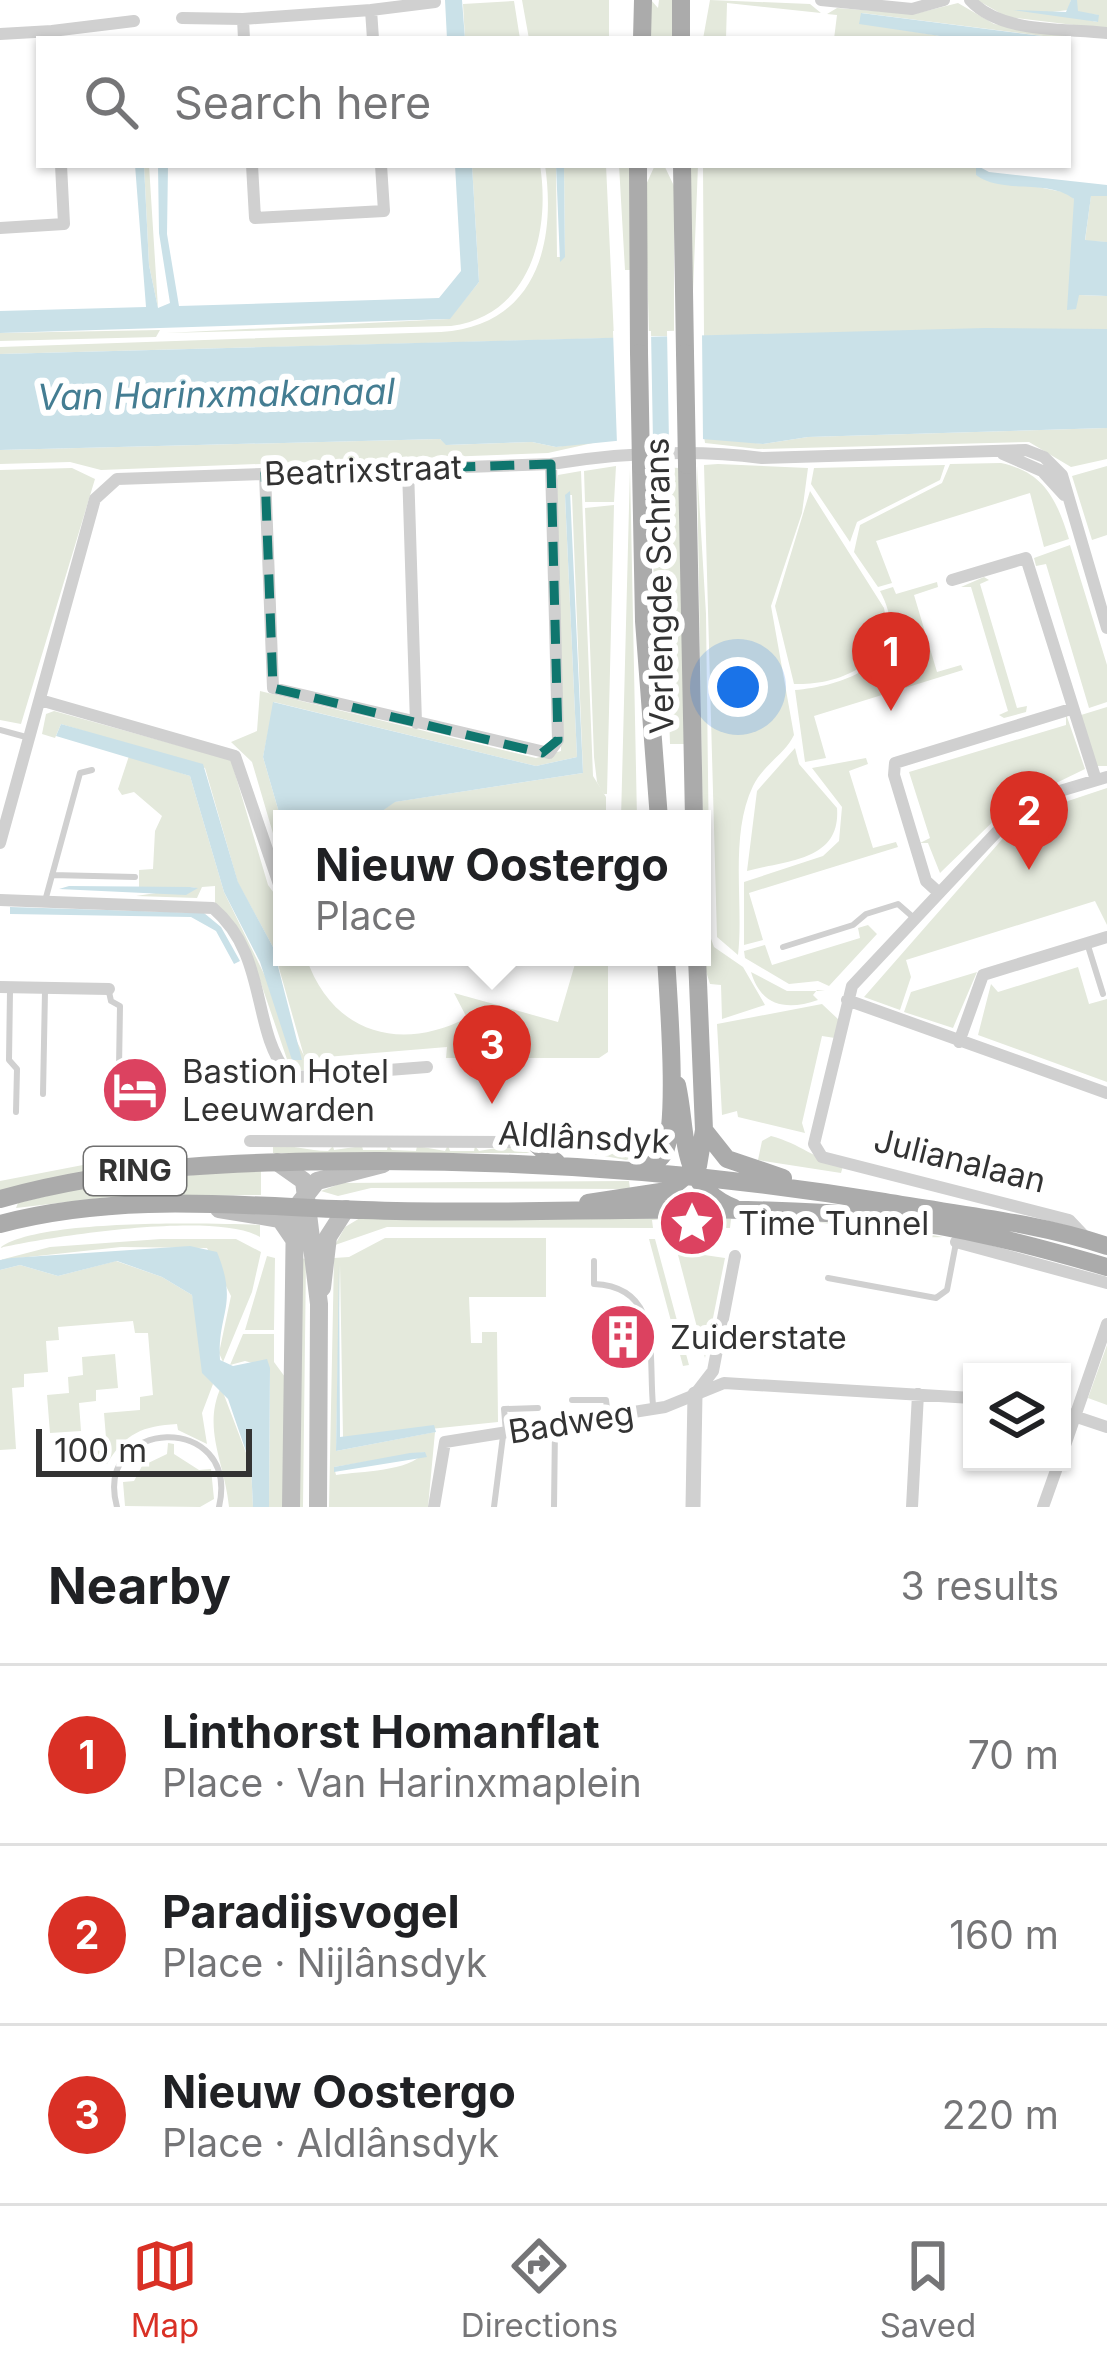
<!DOCTYPE html>
<html lang="en">
<head>
<meta charset="utf-8">
<style>
	:root { --surface:#fff; --page:#f6f6f6; --text:#202124; --muted:#757577; --line:#e0e0e0; --accent:#d93025 }
	body { margin:0; font-family:Inter,sans-serif; background:var(--page); color:var(--text) }
	.controls { position:absolute; right:36px; bottom:36px; display:grid; overflow:hidden; border-radius:0px; box-shadow:0 3px 9px #0004 }
	.controls button { width:108px; height:108px; display:grid; place-items:center; padding:0; border:0; border-bottom:3px solid var(--line); background:var(--surface); color:var(--text); font:60px sans-serif }
	.scale { position:absolute; left:36px; bottom:30px; width:216px; box-sizing:border-box; padding-left:12px; border:6px solid #333; border-top:0; font-size:33px; line-height:42px; white-space:nowrap; color:#333; -webkit-text-stroke:9px #fff; paint-order:stroke }
	.you { position:absolute; left:738px; top:687px; width:42px; height:42px; margin:-30px; border:9px solid #fff; border-radius:50%; background:#1a73e8; box-shadow:0 0 0 18px #1a73e833 }
	.badge { display:grid; place-items:center; width:78px; height:78px; border-radius:50%; background:var(--accent); color:#fff; font-size:39px; font-weight:700 }
	.pin { position:absolute; translate:-50% -99px; filter:drop-shadow(0 3px 6px #0008) }
	.pin::after { content:''; position:absolute; top:63px; width:42px; height:36px; background:inherit; clip-path:polygon(0 0,100% 0,50% 100%) }
	.popup { position:absolute; left:273px; top:810px; width:438px; height:156px; box-sizing:border-box; display:grid; place-content:center; border-radius:0px; background:var(--surface); filter:drop-shadow(0 3px 9px #0005); font-size:39px; white-space:nowrap; color:var(--muted) }
	.popup b { font-size:45px; color:var(--text) }
	.popup::after { content:''; position:absolute; left:50%; top:100%; margin-left:-24px; border:24px solid transparent; border-top-color:var(--surface) }
	.list { margin:0; padding:0; list-style:none }
	h2 { display:flex; justify-content:space-between; align-items:center; height:156px; margin:0; padding:0 48px; font-size:51px }
	h2 small { font-size:39px; font-weight:400; color:var(--muted) }
	.list li { display:grid; grid-template-columns:78px 1fr auto; gap:36px; align-items:center; box-sizing:border-box; height:180px; padding:0 48px; border-top:3px solid var(--line) }
	.list b { display:block; font-size:45px; white-space:nowrap }
	.list p { margin:0; font-size:39px; white-space:nowrap; color:var(--muted) }
	.list em { font-size:39px; font-style:normal; color:var(--muted) }
	.icon { flex:none; width:66px; height:66px; fill:none; stroke:currentColor; stroke-width:2; stroke-linecap:round; stroke-linejoin:round }
	.map { position:relative; flex:none; width:1107px; height:1507px; overflow:hidden }
	.search { position:absolute; background:var(--surface); box-shadow:0 3px 9px #0004; left:36px; right:36px; top:36px; height:132px; display:flex; align-items:center; gap:30px; box-sizing:border-box; padding:0 42px; border-radius:0px; color:var(--muted); font-size:45px }
	.sheet { height:696px; background:var(--surface) }
	nav { display:flex; justify-content:space-around; align-items:center; box-sizing:border-box; height:168px; border-top:3px solid var(--line); background:var(--surface); font-size:33px; color:var(--muted) }
	nav a { display:grid; justify-items:center; gap:6px }
	nav .on { color:var(--accent) }
	.map>svg:first-child { display:block }
	.green { fill:#e4e9dc; fill-rule:evenodd }
	.water { fill:#cae1e8 }
	.pier { fill:#fff }
	.lines { fill:none; stroke-linecap:round; stroke-linejoin:round }
	.service { stroke:#d0d0d0; stroke-width:6 }
	.minor { stroke:#d0d0d0; stroke-width:12 }
	.tertiary { stroke:#d0d0d0; stroke-width:15 }
	.secondary { stroke:#bdbdbd; stroke-width:18 }
	.primary { stroke:#ababab; stroke-width:18 }
	.primary-bridge { stroke:#ababab; stroke-width:18 }
	.marked { fill:none; stroke:#0f766e; stroke-width:9; stroke-dasharray:24 15; stroke-linejoin:round }
	.labels { text-anchor:middle; stroke-width:12; stroke-linejoin:round; paint-order:stroke }
	.shield { fill:#fff; stroke:#707070; stroke-width:3 }
	.shield-label { font-size:30px; font-weight:bold; fill:#333 }
	.street-label { font-size:33px; fill:#333; stroke:#fff }
	.poi-label { font-size:33px; fill:#333; stroke:#fff; text-anchor:start }
	.water-label { font-size:36px; font-style:italic; fill:#447d92; stroke:#fff }
</style>
</head>
<body>
<div class="map">
<svg width="1107" height="1507" viewBox="0 0 1107 1507">
	<rect width="100%" height="100%" fill="#fff"/>
	<!-- green -->
	<path class="green" d="M522,0H609V39H529Z
		M651,0L658,8L659,0H673L672,39H649Z
		M710,0L810,4L821,13L727,3L726,39H703Z
		M977,0H1071L1068,10L1052,12L1097,22L1098,15L1077,12V0H1107V29L1007,17Z
		M514,1L520,39H465L463,4Z
		M958,3L994,24L1063,33L1067,39L862,13L860,23L960,39H834L837,15L827,14L837,8L914,14Z
		M144,165H149L158,308L149,265Z
		M472,165H540C551,234 529,316 451,326L166,333L449,319L479,282Z
		M545,165H556L557,257H565L564,165H606L614,338L0,354V347L441,332C534,326 557,247 545,165Z
		M619,165H630V270H625Z
		M655,165H664L674,186V336H649L645,187Z
		M689,165H698L692,317Z
		M703,165H976V175L1068,193L1074,199L1079,295L1107,296V329L704,336Z
		M1091,195L1107,196V242L1085,241Z
		M160,330L156,337L0,341V333Z
		M1107,428V459L1071,467L1029,442L758,449L705,443L704,436L763,444L808,437Z
		M615,438L548,453L101,470L70,462L0,464V450L440,439L447,445L532,442L556,447Z
		M1001,463C1044,472 1057,500 1069,539L1044,547L1030,493L876,541L892,583L878,587L854,552L860,525L942,483L950,464Z
		M718,464L808,468L802,513L771,606L794,735C785,754 763,765 753,786C729,836 744,904 738,955L717,937L704,465Z
		M697,465L706,614L710,936L714,947L743,967L765,1005L722,1019L721,985L710,984L705,968Z
		M945,465L940,480L857,522L850,542L811,484L814,468Z
		M616,466L614,502H585L584,471Z
		M1107,466V535L1092,540L1072,476Z
		M657,467L680,468L684,744H670C669,651 640,555 657,467Z
		M72,468L95,479L21,724L0,720V470Z
		M630,468L637,819H621Z
		M581,471L593,776L606,797V819H371L394,802L583,773L572,495H565L577,757L536,766L274,702L263,757L282,823V864L252,762L231,742L257,731L260,691L536,758L561,751L557,480L558,475Z
		M810,491L884,608C896,662 840,686 794,684L775,606Z
		M614,505L607,794H604L597,782L594,757L585,508Z
		M1070,545L1107,665V702L1089,708L1046,564L1036,566L1034,558Z
		M984,577L989,580L980,584L1017,708L1027,706L1026,712L1004,718L999,715L1008,711L971,587H961Z
		M937,582L938,587L914,595L937,672L961,665L963,670L814,716L826,758L805,762L795,690C850,685 916,659 880,591L893,587L896,594Z
		M1107,707V766H1096L1081,715Z
		M54,711L231,760L268,885L282,904V957H306C331,1032 398,1053 467,1018L454,993L558,1022L577,957H608V1052L599,1058H446L447,1047L314,1058V1070L291,1071L254,963L215,903V886L202,887L197,898L136,896L196,887H139V870L153,869L155,831L162,816L134,792L122,795L118,789L129,756L190,776L224,892L304,1056L273,947L238,883L205,768L61,724L55,738L42,734L46,714Z
		M1066,714L1085,769L1009,806L940,873L928,843H920L930,838L909,772L1066,725Z
		M795,748L799,764L837,808C841,861 787,860 747,871L757,791Z
		M866,758L868,764L849,771L873,848L896,842L898,847L749,893L763,940L744,945V882L823,856L839,841L842,807L812,768Z
		M1107,788V925L1095,901L906,960L911,977L900,1010L864,997L1005,836L1053,806Z
		M868,925L877,934L829,986L818,981L789,984L745,958L744,951L765,945L772,965L860,938L858,928Z
		M1078,967L1089,1004L1107,999V1082L978,1035L991,984L998,992Z
		M751,972L787,991H825L817,990L813,995L818,1000C786,1011 761,1006 751,972Z
		M977,972L953,1028L904,1012L911,992Z
		M822,1004L839,1020L835,1038L822,1036L802,1123L805,1133L738,1117L737,1111L722,1115L717,1024Z
		M771,1136C801,1144 814,1159 843,1166L841,1173L758,1160L762,1141Z
		M629,1137L634,1155L649,1147L650,1152L626,1160L551,1146L601,1145Z
		M273,1145C294,1145 308,1151 328,1151L333,1146L334,1150L362,1146L363,1150H387L388,1145L392,1150L416,1151L417,1146L445,1151L448,1145L450,1151H474L475,1146L479,1151L508,1146L530,1153H273Z
		M145,1153L133,1164L0,1191V1181Z
		M261,1168V1195L110,1197L16,1208L18,1203L88,1186Z
		M629,1181L630,1189L371,1188L338,1196L321,1191L342,1183Z
		M360,1218L731,1219L730,1228H671L667,1219L652,1220L653,1228L387,1227L335,1245L345,1227Z
		M745,1220L872,1224L943,1237C878,1240 811,1208 746,1227Z
		M260,1225V1237C216,1211 53,1236 0,1248C36,1219 207,1223 260,1225Z
		M385,1238H546V1297H469L471,1343H482V1332H497L498,1422L343,1438L340,1264L336,1451L435,1432L428,1507H329L334,1258L349,1257ZM425,1452C408,1472 362,1471 336,1475L334,1467Z
		M161,1239H236L261,1252L252,1292L223,1362L219,1353L231,1296L207,1248L121,1247L0,1260L50,1247Z
		M649,1239H655L689,1365L683,1366Z
		M677,1251L725,1258L705,1358Z
		M267,1256L275,1258L274,1330H245Z
		M300,1258L306,1259L303,1507H298Z
		M116,1261L162,1277L192,1295L213,1384L202,1413L207,1444L178,1430L177,1424C143,1426 125,1433 107,1464H94L93,1451L107,1450L104,1413L140,1410V1397L153,1395L148,1333H135L133,1321L58,1327L59,1340L46,1341L48,1372L24,1374V1387L12,1388L16,1449L0,1450V1270L20,1265L58,1276Z
		M243,1334H274V1362L285,1377L283,1507H269L270,1368L245,1361L230,1365Z
		M1107,1345V1405L1088,1398Z
		M115,1354L118,1388L96,1390V1401L79,1403L81,1431L50,1433L47,1395L69,1393L68,1377L83,1375L82,1357Z
		M221,1387L251,1466L253,1507H229C225,1463 202,1429 221,1387Z
		M168,1443L174,1444V1454L199,1470L211,1469L214,1499L200,1507L125,1506L123,1482L134,1481L142,1466L167,1454Z"/>
	<!-- water -->
	<path class="water" d="M445,0H462L465,39H447Z
		M1071,0H1077L1078,11L1099,15L1098,22L1013,10L1066,12Z
		M861,13L1066,39H960L859,24Z
		M135,165H144L149,265L158,308L170,303L159,233L158,165H168L167,234L179,306L439,298L461,271L455,165H472L479,282L450,319L0,333V311L146,307Z
		M556,165H564L565,257L560,262Z
		M976,165L989,172L1107,185V196H1091L1085,240L1107,242V296L1079,295L1076,309L1067,310L1074,199C1047,178 1003,195 976,175Z
		M985,328L1107,329V428L808,437L763,444L665,436L556,447L532,442L446,445L440,439L0,450V354Z
		M570,491L583,773L395,802L371,819H282V823L263,757L273,702L536,766L577,757L565,495Z
		M61,724L203,764L238,882L273,947L302,1060H292L260,962L224,892L190,776L56,736Z
		M69,886L190,887L198,888L186,895L59,889Z
		M10,907L204,913L221,927L240,961L234,964L216,931L191,917L10,914Z
		M190,1246L217,1252C239,1306 217,1313 220,1360L233,1366L267,1359L270,1368L269,1507H253L251,1466L228,1399L202,1373L192,1295L162,1277L117,1261L58,1276L20,1265L0,1270V1260L11,1258Z
		M339,1264L340,1437L434,1425L436,1432L336,1451Z
		M410,1453L425,1452L427,1457L334,1472V1467Z"/>
	<!-- pier -->
	<path class="pier" d="M702,330L703,442H669L667,331Z
		M613,331H651L653,442L617,444Z"/>
	<g class="lines">
		<!-- service -->
		<path class="service" d="M0,730L26,737
			M52,875L135,877
			M45,901L80,773L92,770
			M1088,946L1103,994
			M783,947L853,925L866,914L898,904L914,918
			M10,991L9,1060L17,1069L16,1112
			M109,992L111,1001L120,1006L119,1068
			M43,1094L45,991
			M594,1261V1284C663,1287 648,1355 653,1405
			M828,1278L936,1298L947,1290L956,1243
			M572,1400H606L608,1416
			M506,1432L504,1409L538,1408
			M117,1507C92,1417 241,1411 219,1507
			M494,1507L503,1436
			M554,1507L555,1427"/>
		<!-- minor -->
		<path class="minor" d="M821,0L912,9L944,0
			M970,0C1001,34 1064,28 1107,33
			M371,10L435,2
			M182,18L243,19
			M52,31L134,21
			M0,34L52,31L53,37
			M244,39L243,19L371,10L373,39
			M252,165L255,218L384,211L381,165
			M0,228L64,224L61,165
			M1003,454L1042,471L1064,495
			M408,469L416,723
			M265,473L273,688L549,753L558,740L551,464
			M952,580L1026,558L1096,780
			M40,700L235,756L282,893
			M0,843L95,499L117,479L551,464C621,453 692,449 762,458L1026,450L1044,457L1062,475L1107,628
			M938,892L926,881L894,775L895,763L1071,709
			M0,900L213,908C268,955 251,1028 287,1073L298,1077L427,1067
			M0,987L109,989
			M847,1000L1107,1093
			M959,1042L983,975L1107,937
			M250,1141L534,1142
			M1087,1239L1069,1220L822,1157L814,1144L852,986L1007,821L1060,791L1107,777
			M956,1242L1107,1283
			M696,1393L713,1371L735,1256
			M1062,1412L1107,1427
			M1062,1454L1107,1324
			M434,1507L445,1442L665,1407L724,1383L972,1398
			M912,1507L918,1394
			M1043,1507L1059,1462"/>
		<!-- tertiary -->
		<path class="tertiary" d="M693,1507L695,1394"/>
		<!-- secondary -->
		<path class="secondary" d="M277,1162L304,1181L319,1304L318,1507
			M219,1209L280,1219L293,1238
			M322,1288L328,1237L346,1209
			M291,1507L295,1209L317,1181L383,1164"/>
		<!-- primary -->
		<path class="primary" d="M681,0V39
			M642,39L643,0
			M638,165L639,353
			M682,165L685,353
			M687,465L694,819
			M641,466L644,621L659,819
			M677,1085C688,1135 678,1186 734,1208
			M704,1130L727,1159L783,1178
			M534,1142L557,1163
			M642,1169C651,1165 658,1162 664,1153C679,1124 668,995 666,957
			M0,1199C125,1164 249,1161 378,1161C550,1161 715,1174 884,1202C959,1215 1035,1222 1107,1246
			M588,1203L667,1191L698,1166L704,1130L697,957
			M0,1224C121,1192 240,1206 363,1210C537,1217 712,1200 884,1218C960,1226 1034,1246 1107,1267"/>
		<!-- primary-bridge -->
		<path class="primary-bridge" d="M639,353L641,466
			M685,353L687,465"/>
	</g>
	<!-- marked area -->
	<path class="marked" d="M551,464L558,740L542,753L273,688L265,473Z"/>
	<!-- icons -->
	<defs>
		<symbol id="hotel-disc" viewBox="-11 -11 22 22"><circle r="9.5" fill="#dc4260" stroke="#fff"/><path d="M-6-4.5h1.5V1H6V5H4.5V3h-9V5H-6ZM-4 0a1.8 1.8 0 1 1 3.6 0ZM.5 0V-2.5h3Q6-2.5 6 0Z" fill="#fff"/></symbol>
		<symbol id="sight-disc" viewBox="-11 -11 22 22"><circle r="9.5" fill="#dc4260" stroke="#fff"/><path d="M0-6L1.8-2.2L6-1.7L2.9 1.2L3.7 5.4L0 3.3L-3.7 5.4L-2.9 1.2L-6-1.7L-1.8-2.2Z" fill="#fff"/></symbol>
		<symbol id="building-disc" viewBox="-11 -11 22 22"><circle r="9.5" fill="#dc4260" stroke="#fff"/><path d="M-4-6H4V6H1V3H-1V6H-4ZM-2.5-4.3h1.7v1.8h-1.7ZM.8-4.3h1.7v1.8H.8ZM-2.5-1h1.7V.8h-1.7ZM.8-1h1.7V.8H.8Z" fill="#fff"/></symbol>
	</defs>
	<g fill-rule="evenodd">
		<use href="#hotel-disc" x="97" y="1052" width="76" height="76"/>
		<use href="#sight-disc" x="654" y="1185" width="76" height="76"/>
		<use href="#building-disc" x="585" y="1299" width="76" height="76"/>
	</g>
	<g class="labels">
		<!-- shield labels -->
		<rect class="shield" x="84" y="1147" width="102" height="48" rx="9"/>
		<g class="shield-label">
			<text x="135" y="1181">RING</text>
		</g>
		<!-- street labels -->
		<g class="street-label">
			<text transform="translate(363 470) rotate(-2)" y="12">Beatrixstraat</text>
			<text transform="translate(659 586) rotate(-91)" y="12">Verlengde Schrans</text>
			<text transform="translate(584 1137) rotate(3)" y="12">Aldlânsdyk</text>
			<text transform="translate(960 1160) rotate(14)" y="12">Julianalaan</text>
			<text transform="translate(571 1422) rotate(-9)" y="12">Badweg</text>
		</g>
		<!-- poi labels -->
		<g class="poi-label">
			<text x="182" y="1083">Bastion Hotel<tspan x="182" dy="38">Leeuwarden</tspan></text>
			<text x="738" y="1235">Time Tunnel</text>
			<text x="670" y="1349">Zuiderstate</text>
		</g>
		<!-- water labels -->
		<g class="water-label">
			<text transform="translate(216 394) rotate(-1)" y="13">Van Harinxmakanaal</text>
		</g>
	</g>
</svg>
<div class="controls">
<button><svg class="icon" aria-label="layers" viewBox="0 0 24 24"><path d="M12 4l9 5-9 5-9-5zM3 14l9 5 9-5"/></svg></button>
</div>
<div class="scale">100 m</div>
<div class="you"></div>
<div class="pin badge" style="left:891px;top:711px">1</div>
<div class="pin badge" style="left:1029px;top:870px">2</div>
<div class="pin badge" style="left:492px;top:1104px">3</div>
<div class="popup"><b>Nieuw Oostergo</b>Place</div>
<div class="search"><svg class="icon" aria-label="search" viewBox="0 0 24 24"><circle cx="10" cy="10" r="6"/><path d="M15 15l6 6"/></svg>Search here</div>
</div>
<section class="sheet">
<h2>Nearby<small>3 results</small></h2>
<ul class="list">
<li><span class="badge">1</span><div><b>Linthorst Homanflat</b><p>Place · Van Harinxmaplein</p></div><em>70 m</em></li>
<li><span class="badge">2</span><div><b>Paradijsvogel</b><p>Place · Nijlânsdyk</p></div><em>160 m</em></li>
<li><span class="badge">3</span><div><b>Nieuw Oostergo</b><p>Place · Aldlânsdyk</p></div><em>220 m</em></li>
</ul>
</section>
<nav>
<a class="on"><svg class="icon" aria-label="map" viewBox="0 0 24 24"><path d="M3 6l6-2 6 2 6-2v14l-6 2-6-2-6 2zM9 4v14M15 6v14"/></svg>Map</a>
<a><svg class="icon" aria-label="directions" viewBox="0 0 24 24"><path d="M12 3l9 9-9 9-9-9zM9 14v-3h6M13 9l2 2-2 2"/></svg>Directions</a>
<a><svg class="icon" aria-label="saved" viewBox="0 0 24 24"><path d="M7 4h10v16l-5-4-5 4z"/></svg>Saved</a>
</nav>
</body>
</html>
